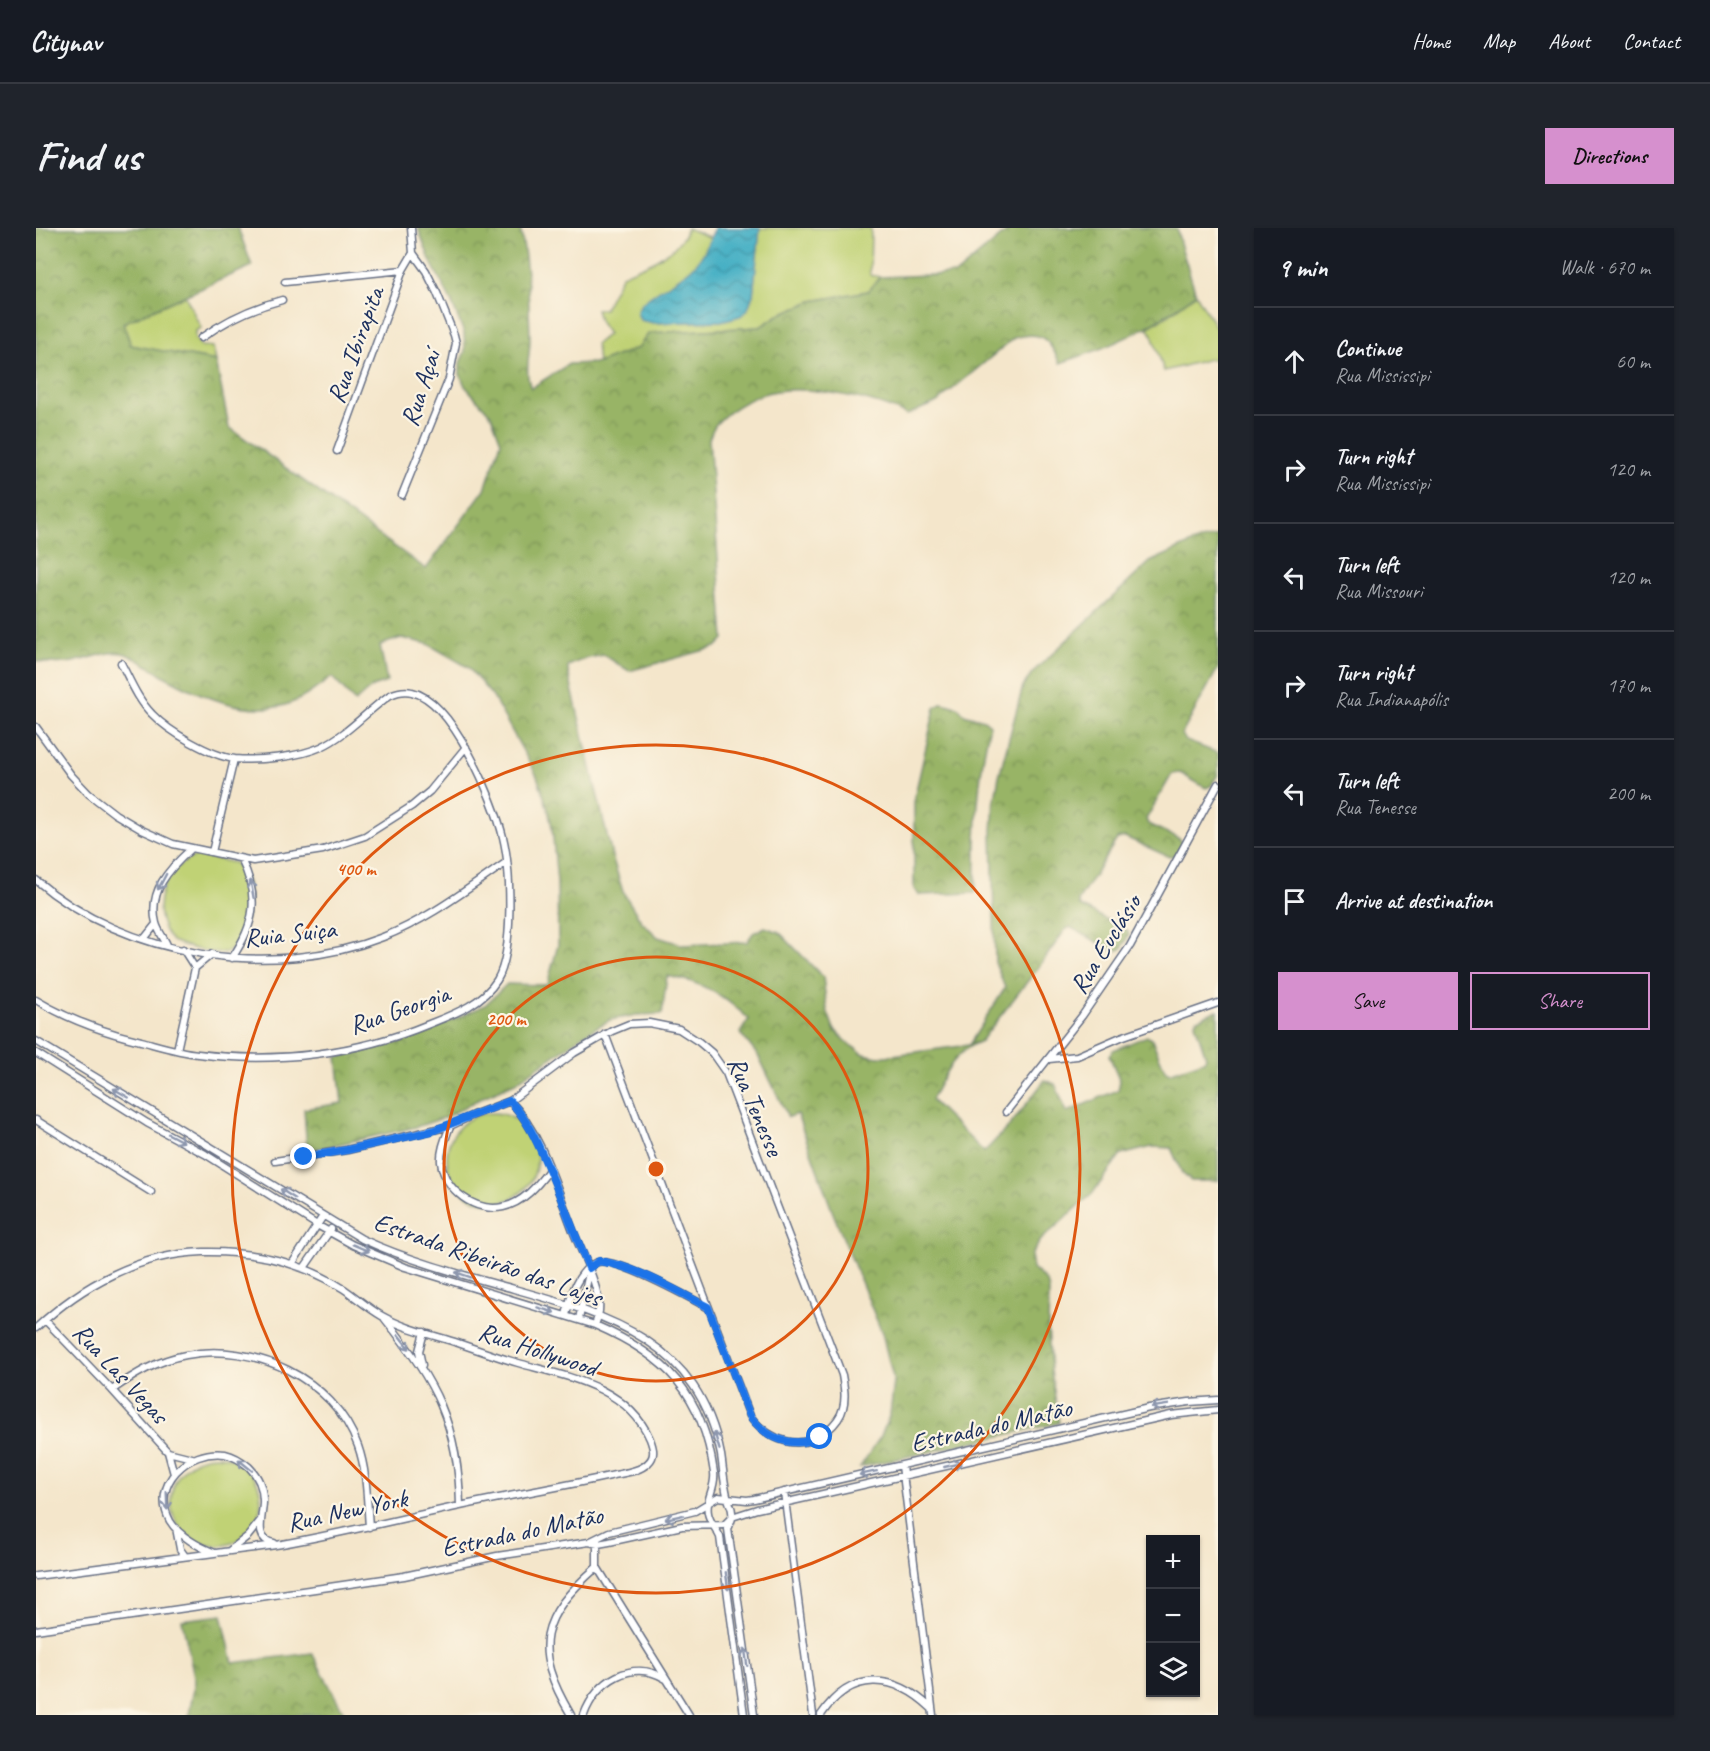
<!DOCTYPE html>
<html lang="en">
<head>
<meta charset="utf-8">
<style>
	:root { --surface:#171b24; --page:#20242c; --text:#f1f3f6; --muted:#9ea1a6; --line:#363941; --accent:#d690ce }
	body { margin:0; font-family:Caveat,sans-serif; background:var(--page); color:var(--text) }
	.controls { position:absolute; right:18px; bottom:18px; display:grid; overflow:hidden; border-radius:0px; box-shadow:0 2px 4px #0004 }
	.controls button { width:54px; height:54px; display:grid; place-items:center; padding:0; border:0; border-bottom:2px solid var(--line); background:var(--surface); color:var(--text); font:30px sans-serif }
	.stop { position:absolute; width:18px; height:18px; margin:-14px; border:4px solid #1a73e8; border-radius:50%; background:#fff }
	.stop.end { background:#1a73e8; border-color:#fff; box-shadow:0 2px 6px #0008 }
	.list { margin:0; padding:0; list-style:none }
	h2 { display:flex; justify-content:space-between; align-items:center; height:78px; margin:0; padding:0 24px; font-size:26px }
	h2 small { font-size:20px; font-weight:400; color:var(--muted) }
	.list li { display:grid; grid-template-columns:39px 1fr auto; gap:18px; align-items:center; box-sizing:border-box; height:108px; padding:0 24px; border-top:2px solid var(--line) }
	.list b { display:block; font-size:22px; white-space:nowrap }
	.list p { margin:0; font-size:20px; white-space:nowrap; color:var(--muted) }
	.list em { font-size:20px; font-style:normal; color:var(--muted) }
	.actions { display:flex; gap:12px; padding:18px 24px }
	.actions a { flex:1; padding:14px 0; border:2px solid var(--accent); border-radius:0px; text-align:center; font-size:21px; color:var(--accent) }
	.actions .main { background:var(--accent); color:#111 }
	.icon { flex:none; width:33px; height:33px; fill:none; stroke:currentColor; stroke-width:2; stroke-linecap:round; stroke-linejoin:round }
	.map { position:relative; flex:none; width:1182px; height:1487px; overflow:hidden; border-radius:0px }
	header { display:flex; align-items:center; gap:36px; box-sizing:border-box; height:84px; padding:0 30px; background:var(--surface); border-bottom:2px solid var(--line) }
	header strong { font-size:28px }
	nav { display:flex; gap:33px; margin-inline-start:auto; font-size:21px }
	.intro { display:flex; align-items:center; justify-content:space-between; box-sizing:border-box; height:144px; padding:0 36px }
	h1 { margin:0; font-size:42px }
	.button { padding:15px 27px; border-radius:0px; background:var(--accent); color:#111; font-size:21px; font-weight:700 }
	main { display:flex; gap:36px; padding:0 36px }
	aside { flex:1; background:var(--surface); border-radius:0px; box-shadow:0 2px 4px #0004 }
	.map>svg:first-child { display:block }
	.green { fill:#c0d275; stroke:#6e806a; stroke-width:1.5 }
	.forest { fill:url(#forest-crowns); stroke:#5a7262; stroke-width:1.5 }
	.water { fill:url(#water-waves); stroke:#307092; stroke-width:1.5 }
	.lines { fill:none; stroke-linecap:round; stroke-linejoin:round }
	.street-casing { stroke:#676f84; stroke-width:9 }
	.street { stroke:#fff; stroke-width:6 }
	.oneway { stroke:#8d97ae }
	.route { stroke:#1a73e8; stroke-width:8 }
	.ring { fill:none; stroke:#de5710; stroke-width:3 }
	.labels { text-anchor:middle; stroke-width:4.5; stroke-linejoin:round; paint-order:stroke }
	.street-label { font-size:26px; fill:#1b2f5e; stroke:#fcf5e5 }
	.centre { fill:#de5710; stroke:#fcf5e5; stroke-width:3 }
	.ring-label { font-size:18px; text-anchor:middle; font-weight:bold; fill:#de5710; stroke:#fcf5e5; stroke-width:4.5; stroke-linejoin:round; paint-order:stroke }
</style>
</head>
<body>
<header>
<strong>Citynav</strong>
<nav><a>Home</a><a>Map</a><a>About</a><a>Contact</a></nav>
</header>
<div class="intro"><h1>Find us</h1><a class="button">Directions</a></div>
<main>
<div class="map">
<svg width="1182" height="1487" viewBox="0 0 1182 1487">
	<defs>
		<pattern id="forest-crowns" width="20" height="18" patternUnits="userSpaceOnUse" patternTransform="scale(1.5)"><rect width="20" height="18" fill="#98b466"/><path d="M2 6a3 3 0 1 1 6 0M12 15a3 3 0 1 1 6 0" fill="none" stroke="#7b9357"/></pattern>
		<pattern id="water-waves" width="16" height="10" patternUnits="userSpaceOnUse" patternTransform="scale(1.5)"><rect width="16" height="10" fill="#46b0c5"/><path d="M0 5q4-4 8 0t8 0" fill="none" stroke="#3a90a3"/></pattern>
	</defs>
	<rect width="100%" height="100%" fill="#fcf5e5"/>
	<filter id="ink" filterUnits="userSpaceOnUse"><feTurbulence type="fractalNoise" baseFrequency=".0167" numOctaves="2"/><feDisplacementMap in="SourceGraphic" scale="12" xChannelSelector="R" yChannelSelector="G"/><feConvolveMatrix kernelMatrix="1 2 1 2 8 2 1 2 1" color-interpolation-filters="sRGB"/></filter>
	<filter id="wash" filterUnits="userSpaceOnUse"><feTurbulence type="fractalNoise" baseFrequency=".008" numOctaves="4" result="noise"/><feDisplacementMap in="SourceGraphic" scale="24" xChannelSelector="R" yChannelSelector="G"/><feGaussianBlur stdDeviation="1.35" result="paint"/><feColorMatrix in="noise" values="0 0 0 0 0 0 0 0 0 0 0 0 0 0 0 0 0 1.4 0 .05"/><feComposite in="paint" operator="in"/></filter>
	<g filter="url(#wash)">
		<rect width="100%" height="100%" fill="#f4e6cb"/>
		<!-- green -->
		<path class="green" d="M651,0L675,10L669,26L658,40L605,76L617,95L685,93L717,67L724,0H835L834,47L844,49L832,63L776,73L744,86L725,99L613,105L602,120L562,135L560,116L572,106L563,93L560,81H568L586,47L616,34L637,21L648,8Z
			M1160,66L1182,103V131H1174L1128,143L1115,104L1111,100L1131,88Z
			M149,67L165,100L159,103V111L165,118L177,119L180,133L95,118L87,95Z
			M162,627L199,635C205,642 210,650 212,660C215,675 208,718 191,724C178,728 148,718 136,713C110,682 126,640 162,627Z
			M411 930a45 45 0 1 1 90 0a45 45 0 1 1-90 0Z
			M135 1273a45 45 0 1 1 90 0a45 45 0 1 1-90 0Z"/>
		<!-- forest -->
		<path class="forest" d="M0,0H202L216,38L87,95L95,117L180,133L193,199L390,341L449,261L465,214L455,187L429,158L424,146V135L429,123L428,105L415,73L394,32L382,0H484C492,36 493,73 494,111C494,128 488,145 495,160L533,136L562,135L602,120L613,105L724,99L744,86L776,73L832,63L844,49L920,46L975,0H1141L1144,15L1160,66C1116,99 1077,119 1024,135C1013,111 1006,102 978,110L901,174L871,187C839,171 778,158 741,163C721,165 695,180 681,195C677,199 675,206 673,211L688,411L680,419L593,443L568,427L548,431L532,438V444L576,628L587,664L605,693L622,709L647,717L711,714L717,705L729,699L743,704L787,749L791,782L798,801L814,817L828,826L842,829L933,817L969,760L959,734L956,603L958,576L963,548L987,458L998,443L1114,334L1158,314L1182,308V440L1146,506L1150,513L1182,525V546L1175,558L1170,560L1144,545L1136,546L1110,591L1112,596L1144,611L1146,617L1138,628H1131L1089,609L1081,611L1042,673L1044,678L1091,702L1093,707L1085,721L1078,723L1034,699L1029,702L1005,736L945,813C919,822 907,849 895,872L948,924L975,896L1009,852L1019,856L1031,884L1082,862L1084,853L1073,827L1077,822L1111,808L1116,812L1129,842L1133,845L1168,833L1170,829L1159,795L1161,791L1182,782V953H1155L1146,945L1135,920L1116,919L1085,927L1056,966L1005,1012L995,1027L997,1041L1011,1054L1013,1062L1012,1099L1015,1143L1023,1195L824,1239L845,1208L854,1186L858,1154L846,1105L797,985L761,886L752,889L723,829L704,805L713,791C687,767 667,754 631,748L626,786L601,787L574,792L554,803L479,855L447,869L410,889L380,899L271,923L268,881L306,875L301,829L366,814L419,791L449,777L471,756L511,757L522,717L521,654L516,599L512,581L501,548L457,469L432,439L392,416L365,410L344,417L351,454L336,459L319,474L296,449C281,460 267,472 249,477C209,488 165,468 130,449C119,443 98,427 86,425C71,423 59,429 45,432C29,437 16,436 0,433Z
			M906,475L922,479L928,486L948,492L954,497C941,551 939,605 940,661L939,665L883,667L878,661V571L899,480Z
			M186,1387L197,1435L276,1425L309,1487H153L159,1453L146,1392Z"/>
		<!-- water -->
		<path class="water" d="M678,0H724L717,67L711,83L704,88L685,93L617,95L604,92L601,84L605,76C641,45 662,52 678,0Z"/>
	</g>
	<g filter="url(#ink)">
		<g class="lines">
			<defs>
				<path id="street" d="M249,54L367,42
					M165,110C190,92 215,80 246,72
					M301,223L367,42L377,25
					M366,267L413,151L420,115L418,107L401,65L390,43L377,25L375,0
					M0,499L35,547L53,566L79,586L106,602L137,616L217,633L287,622L329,608L376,578L394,563L430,519
					M176,624L198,531
					M0,652C90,730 237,752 347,709C393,691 431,661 471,634
					M108,711L120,696
					M131,717C128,710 122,703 120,695C112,663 133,641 155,621
					M147,721L159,740
					M196,730C219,696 224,669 205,631
					M159,740L176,726
					M0,772C33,792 67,804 105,813C124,818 143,824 162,826C240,836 321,826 393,796C418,786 446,776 461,752C478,724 475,642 467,609C458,572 417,473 376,464C368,462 361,464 354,467C331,483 311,507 285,519C263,529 223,533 199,531C175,528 133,504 116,486C102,472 94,452 85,435
					M0,813L326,1011C374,1033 427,1047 478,1061C575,1088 663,1114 685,1227C687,1240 688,1254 691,1267C692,1275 698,1280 696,1289C696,1293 693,1298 692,1301L718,1487
					M141,822L159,740
					M0,825L111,895L169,926L281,997L317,1017L369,1039L559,1097C631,1128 667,1166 678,1245C680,1260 669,1271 672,1285C673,1293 681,1302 684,1309L708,1487
					M1013,831L1041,828L1085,809L1182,775
					M474,873C507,907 521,962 538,1005C547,1027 559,1050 563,1074C564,1083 562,1089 559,1097
					M970,884L1046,788L1094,718L1182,556
					M0,892L115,964
					M414,898C410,909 404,922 405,934C408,962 440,985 467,979C487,975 502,957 513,942
					M239,933L311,922L414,898L437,887L474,873L538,825L576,803L593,796L613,795L643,801L663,814L676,825L690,845L806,1147C808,1159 810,1169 807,1180C805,1189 798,1197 791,1203C765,1225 733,1213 714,1188L569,806
					M256,1036L287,988
					M268,1040L295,1001
					M530,1087C535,1068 540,1045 559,1035C575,1026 654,1070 671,1079
					M349,1091C399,1152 423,1198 424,1278
					M543,1091L553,1045
					M9,1092L76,1162L132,1224L138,1246
					M0,1100C46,1057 103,1026 167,1024C216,1023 266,1034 308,1061C321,1070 333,1081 346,1088C369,1101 397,1107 422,1115C443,1122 464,1130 486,1136C534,1149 592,1160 614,1211C617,1219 620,1228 612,1235C603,1244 586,1245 574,1248C537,1256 500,1263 463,1270C390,1284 319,1303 246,1316C213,1321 180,1325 146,1329C97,1335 49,1342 0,1348
					M386,1137L383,1123L388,1104
					M76,1162C99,1146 122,1132 150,1127C217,1114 298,1150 322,1218C331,1243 331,1272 333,1299
					M132,1224L156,1230
					M866,1238L897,1487
					M748,1264L777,1487
					M140,1300L144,1321L149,1328
					M561,1312V1339
					M553,1314L562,1316L573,1314L646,1298L688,1297L696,1289L721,1281L1135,1187L1182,1182
					M193,1323L212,1308L224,1293
					M179,1325C163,1319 143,1308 134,1293C114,1256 152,1221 189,1226C198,1228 206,1233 213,1239C222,1248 227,1259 227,1272C228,1286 216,1312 238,1315
					M0,1402L368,1348L461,1328L553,1314L573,1304L659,1283L682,1269L711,1272L718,1271L1113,1180L1153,1174L1182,1172
					M535,1487C495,1420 504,1389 561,1339L653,1487
					M548,1487C560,1453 596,1430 630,1451
					M785,1487C815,1442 858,1445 895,1480"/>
			</defs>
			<!-- street casing -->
			<use href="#street" class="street-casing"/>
			<!-- street -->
			<use href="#street" class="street"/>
		</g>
		<!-- one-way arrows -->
		<defs><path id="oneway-shaft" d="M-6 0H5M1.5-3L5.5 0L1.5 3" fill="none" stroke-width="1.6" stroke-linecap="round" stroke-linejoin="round" transform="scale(1.5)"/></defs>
		<g class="oneway">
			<use href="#oneway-shaft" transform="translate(126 654) rotate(118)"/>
			<use href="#oneway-shaft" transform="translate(216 661) rotate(-100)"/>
			<use href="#oneway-shaft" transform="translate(85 865) rotate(-150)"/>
			<use href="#oneway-shaft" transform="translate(140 910) rotate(28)"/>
			<use href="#oneway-shaft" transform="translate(252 966) rotate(-147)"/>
			<use href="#oneway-shaft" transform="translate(325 1020) rotate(23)"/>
			<use href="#oneway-shaft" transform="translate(428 1047) rotate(-162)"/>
			<use href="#oneway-shaft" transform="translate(510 1082) rotate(17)"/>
			<use href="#oneway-shaft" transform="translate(368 1114) rotate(52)"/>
			<use href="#oneway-shaft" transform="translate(1124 1178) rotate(171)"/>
			<use href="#oneway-shaft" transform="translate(681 1213) rotate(-106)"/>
			<use href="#oneway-shaft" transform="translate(209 1237) rotate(-141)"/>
			<use href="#oneway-shaft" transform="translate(917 1237) rotate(-13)"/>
			<use href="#oneway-shaft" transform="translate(832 1245) rotate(168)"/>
			<use href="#oneway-shaft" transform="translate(131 1273) rotate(88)"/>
			<use href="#oneway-shaft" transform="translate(638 1289) rotate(168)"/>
			<use href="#oneway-shaft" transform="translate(691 1353) rotate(82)"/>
			<use href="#oneway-shaft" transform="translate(710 1429) rotate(-98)"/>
		</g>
	</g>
	<g class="lines" filter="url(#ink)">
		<!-- route -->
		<path class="route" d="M268,929L311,922L396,903L474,873C492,892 501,914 511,937C526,971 538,1005 553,1040L563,1033C602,1039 638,1062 672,1079L714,1188C732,1212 757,1221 784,1209"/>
	</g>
	<!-- distance rings -->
	<g class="ring">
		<circle cx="620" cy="941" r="212"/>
		<circle cx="620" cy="941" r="424"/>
	</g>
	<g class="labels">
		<!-- street labels -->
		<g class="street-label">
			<text transform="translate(319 117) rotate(-70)" y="9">Rua Ibirapita</text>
			<text transform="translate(384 160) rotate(-72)" y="9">Rua Açaí</text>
			<text transform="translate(254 705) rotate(-6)" y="9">Ruia Suiça</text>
			<text transform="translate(1069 716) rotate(-58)" y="9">Rua Euclásio</text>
			<text transform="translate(363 781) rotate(-19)" y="9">Rua Georgia</text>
			<text transform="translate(720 878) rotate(67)" y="9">Rua Tenesse</text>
			<text transform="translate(452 1031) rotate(19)" y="9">Estrada Ribeirão das Lajes</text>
			<text transform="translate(502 1121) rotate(18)" y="9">Rua Hollywood</text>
			<text transform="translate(85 1145) rotate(47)" y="9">Rua Las Vegas</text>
			<text transform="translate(955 1197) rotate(-13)" y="9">Estrada do Matão</text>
			<text transform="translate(311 1282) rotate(-12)" y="9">Rua New York</text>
			<text transform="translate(486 1303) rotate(-12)" y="9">Estrada do Matão</text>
		</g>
	</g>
	<circle cx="620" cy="941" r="9" class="centre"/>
	<g class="ring-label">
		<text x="320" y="647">400 m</text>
		<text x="470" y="797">200 m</text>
	</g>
</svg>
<div class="controls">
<button>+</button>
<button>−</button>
<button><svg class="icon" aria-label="layers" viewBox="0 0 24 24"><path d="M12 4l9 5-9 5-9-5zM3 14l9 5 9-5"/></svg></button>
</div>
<div class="stop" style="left:784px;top:1209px"></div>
<div class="stop end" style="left:268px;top:929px"></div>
</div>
<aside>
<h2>9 min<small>Walk · 670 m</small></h2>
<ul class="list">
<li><svg class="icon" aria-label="ahead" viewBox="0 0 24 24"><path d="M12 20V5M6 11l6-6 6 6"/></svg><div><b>Continue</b><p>Rua Mississipi</p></div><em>60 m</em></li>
<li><svg class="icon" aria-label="right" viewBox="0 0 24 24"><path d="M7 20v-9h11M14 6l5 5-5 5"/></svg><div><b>Turn right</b><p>Rua Mississipi</p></div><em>120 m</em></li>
<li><svg class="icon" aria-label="left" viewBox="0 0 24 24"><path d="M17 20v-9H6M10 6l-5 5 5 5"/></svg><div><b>Turn left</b><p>Rua Missouri</p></div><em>120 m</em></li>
<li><svg class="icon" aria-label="right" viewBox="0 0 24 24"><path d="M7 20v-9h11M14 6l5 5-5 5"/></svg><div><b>Turn right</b><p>Rua Indianapólis</p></div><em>170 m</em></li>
<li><svg class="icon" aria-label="left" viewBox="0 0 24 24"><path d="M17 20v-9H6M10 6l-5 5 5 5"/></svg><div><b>Turn left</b><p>Rua Tenesse</p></div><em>200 m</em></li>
<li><svg class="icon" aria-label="arrive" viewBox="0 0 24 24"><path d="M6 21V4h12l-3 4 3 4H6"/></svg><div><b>Arrive at destination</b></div></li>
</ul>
<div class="actions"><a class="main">Save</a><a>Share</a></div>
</aside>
</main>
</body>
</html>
